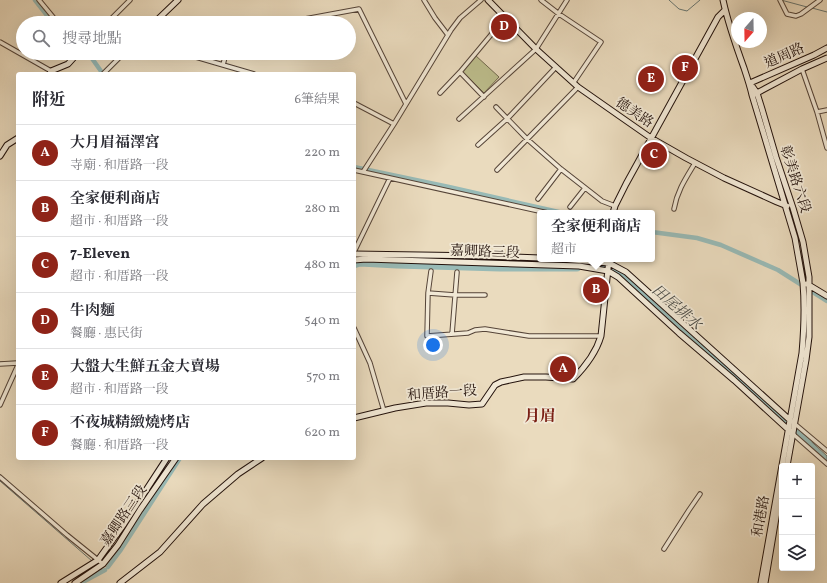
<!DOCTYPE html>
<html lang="zh-TW">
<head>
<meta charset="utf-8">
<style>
	:root { --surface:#fff; --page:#f2f2f3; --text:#2b2b33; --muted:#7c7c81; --line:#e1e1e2; --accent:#8f2418 }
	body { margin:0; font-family:Vollkorn,"Noto Serif TC",serif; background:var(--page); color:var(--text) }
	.controls { position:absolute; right:12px; bottom:12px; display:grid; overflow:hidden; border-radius:4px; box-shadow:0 4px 16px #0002 }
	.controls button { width:36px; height:36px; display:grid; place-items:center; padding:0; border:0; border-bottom:1px solid var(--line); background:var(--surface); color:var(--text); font:20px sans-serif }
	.compass { position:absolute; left:731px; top:12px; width:36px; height:36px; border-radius:50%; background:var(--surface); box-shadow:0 4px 16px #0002; rotate:200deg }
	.you { position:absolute; left:433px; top:345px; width:14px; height:14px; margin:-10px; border:3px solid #fff; border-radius:50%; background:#1a73e8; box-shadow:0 0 0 6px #1a73e833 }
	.badge { display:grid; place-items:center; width:26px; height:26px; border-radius:50%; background:var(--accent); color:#fff; font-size:13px; font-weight:700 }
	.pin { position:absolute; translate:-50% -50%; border:2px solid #fff; box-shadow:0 1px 4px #0006 }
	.popup { position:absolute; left:537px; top:210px; width:118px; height:52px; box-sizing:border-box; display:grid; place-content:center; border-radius:4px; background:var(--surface); filter:drop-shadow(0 1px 3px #0005); font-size:13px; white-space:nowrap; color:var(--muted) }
	.popup b { font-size:15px; color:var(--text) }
	.popup::after { content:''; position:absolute; left:50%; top:100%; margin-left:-8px; border:8px solid transparent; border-top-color:var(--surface) }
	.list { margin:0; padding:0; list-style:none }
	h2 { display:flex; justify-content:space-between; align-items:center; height:52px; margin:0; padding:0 16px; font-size:17px }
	h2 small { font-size:13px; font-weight:400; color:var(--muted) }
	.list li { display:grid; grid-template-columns:26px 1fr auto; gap:12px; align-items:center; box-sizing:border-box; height:56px; padding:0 16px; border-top:1px solid var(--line) }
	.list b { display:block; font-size:15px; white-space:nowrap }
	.list p { margin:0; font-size:13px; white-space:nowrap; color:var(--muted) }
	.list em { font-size:13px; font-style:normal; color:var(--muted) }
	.icon { flex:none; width:22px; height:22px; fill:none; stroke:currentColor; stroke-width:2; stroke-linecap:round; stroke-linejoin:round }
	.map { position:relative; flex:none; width:827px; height:583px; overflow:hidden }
	.search { position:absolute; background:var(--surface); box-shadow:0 4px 16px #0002; left:16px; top:16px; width:340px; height:44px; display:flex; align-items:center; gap:10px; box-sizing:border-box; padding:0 14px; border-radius:22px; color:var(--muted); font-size:15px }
	.panel { position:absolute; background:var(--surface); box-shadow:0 4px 16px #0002; left:16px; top:72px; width:340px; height:388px; border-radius:4px }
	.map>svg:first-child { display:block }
	.green { fill:#bdbe8d; stroke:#70684c }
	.water { fill:#98bab6; stroke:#697772 }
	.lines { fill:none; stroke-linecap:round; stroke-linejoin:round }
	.stream { stroke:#697772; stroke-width:1 }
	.canal { stroke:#98bab6; stroke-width:4.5 }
	.river { stroke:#98bab6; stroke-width:7 }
	.street-casing { stroke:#554438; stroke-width:5.5 }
	.secondary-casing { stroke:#23120c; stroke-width:7 }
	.street { stroke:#f1e8d5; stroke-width:3.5 }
	.secondary { stroke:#f1e8d5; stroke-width:5 }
	.labels { text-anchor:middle; stroke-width:3.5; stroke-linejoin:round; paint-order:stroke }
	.street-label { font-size:14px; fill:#23120c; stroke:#f1e8d5 }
	.water-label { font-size:15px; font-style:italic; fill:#4c4d48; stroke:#f1e8d5 }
	.quarter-label { font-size:16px; font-weight:bold; fill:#7a1f14; stroke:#f1e8d5 }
</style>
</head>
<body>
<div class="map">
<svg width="827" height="583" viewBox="0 0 827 583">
	<rect width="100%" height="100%" fill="#eadbbe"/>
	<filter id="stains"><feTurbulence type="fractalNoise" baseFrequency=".005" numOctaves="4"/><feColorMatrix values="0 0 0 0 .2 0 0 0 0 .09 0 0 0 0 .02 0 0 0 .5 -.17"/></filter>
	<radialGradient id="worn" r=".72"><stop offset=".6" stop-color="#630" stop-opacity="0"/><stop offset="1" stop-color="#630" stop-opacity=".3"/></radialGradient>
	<!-- green -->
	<path class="green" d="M475,55L499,77L484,93L462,71Z"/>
	<!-- water -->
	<path class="water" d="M802,433L827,456V462L801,438Z"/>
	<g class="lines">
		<!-- stream -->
		<path class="stream" d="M669,0L679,9L687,11L700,0
			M781,0L807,7
			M812,8L827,12
			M0,362L18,361
			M0,481L92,561
			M100,568L103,571"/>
		<!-- canal -->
		<path class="canal" d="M35,0L53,23
			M86,53L91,57L103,74
			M354,167L449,187L563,213
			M652,232L697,238L721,245L778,270L827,301
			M108,567L120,551L180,458
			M81,583L105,570"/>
		<!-- river -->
		<path class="river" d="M354,265L360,263L397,265L500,268H577
			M602,269L614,270L631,283L721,362L808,442"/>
		<defs>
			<path id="street" d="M39,0L58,23
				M424,0L435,18L448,35
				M541,0L559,14L601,42L574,82
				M780,0L787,14L796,16L801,14L820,0
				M107,23L130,0
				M283,23L359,9L406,104
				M0,42L51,71
				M182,53L254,74
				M223,65L226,53
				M802,69L817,112L827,148
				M460,72L484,97
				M103,74L124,53
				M440,93L460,72L505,18
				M354,103L394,124
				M496,107L527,139L561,169L602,201L615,206
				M817,112L827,110
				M459,119L536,49L567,0
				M478,145L508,118L556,67
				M354,170L548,213
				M497,170L578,87
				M363,172L394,124L451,30L460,18L481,0
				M538,199L561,169
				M570,207L585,188
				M674,209C677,191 686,178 695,163
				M354,252L390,178
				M431,271L428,293L427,336L468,333L475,330L485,329L529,336H601
				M428,293L455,295H485
				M354,328L370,363L384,411
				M452,334L457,272
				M0,364L18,363
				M0,405L18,365
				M795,424L827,451
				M793,434L827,464
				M0,477L67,535L103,564
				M664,549L689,510L700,494"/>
			<path id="secondary" d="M488,0L536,49L578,87L618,115L651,138L686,158L724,178L777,202L787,206
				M723,0C728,23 736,46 744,68C747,77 750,86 752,95L795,238L803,283C805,307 804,330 802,353L761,583
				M154,23L178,0
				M101,53L109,54L120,53
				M50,74L51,71L68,64L78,53
				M750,83L814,55L827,48
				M752,86L757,93L762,109L776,157L793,208L803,242L809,277V337L806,360L787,466
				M755,94L802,69L827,58
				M0,156L7,145L18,138
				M613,213L615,206L626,184L718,17L725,10
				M354,254L486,256L540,258
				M561,259L609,263L626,272L791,421
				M354,260L366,259L579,266L608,271L618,277L679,333L734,380L793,434
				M807,284L827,296
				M354,418L395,408L426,403H448L469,405L482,404L495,385L501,382L524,377H546L573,379C585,367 596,353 601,336L609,259
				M61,583L98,560L124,524L167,458
				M75,583L103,564L118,545L140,510L176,458
				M120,583L160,552L203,504L238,474L262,458
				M765,583L778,506L782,489"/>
		</defs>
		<!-- street casing -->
		<use href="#street" class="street-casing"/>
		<!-- secondary casing -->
		<use href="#secondary" class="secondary-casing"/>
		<!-- street -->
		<use href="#street" class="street"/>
		<!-- secondary -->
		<use href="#secondary" class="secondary"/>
	</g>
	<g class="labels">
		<!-- street labels -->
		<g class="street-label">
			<text transform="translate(784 55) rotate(-24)" y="5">道周路</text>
			<text transform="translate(635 112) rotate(34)" y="5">德美路</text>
			<text transform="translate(796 179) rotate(72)" y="5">彰美路六段</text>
			<text transform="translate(485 251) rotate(2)" y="5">嘉卿路三段</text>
			<text transform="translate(442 392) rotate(-4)" y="5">和厝路一段</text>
			<text transform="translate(123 515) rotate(-56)" y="5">嘉卿路三段</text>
			<text transform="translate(760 516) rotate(-80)" y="5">和港路</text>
		</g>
		<!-- water labels -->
		<g class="water-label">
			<text transform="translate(677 307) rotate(41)" y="5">田尾排水</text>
		</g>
		<!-- quarter labels -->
		<g class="quarter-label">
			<text x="540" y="421">月眉</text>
		</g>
	</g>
	<rect width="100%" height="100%" filter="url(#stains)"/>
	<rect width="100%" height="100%" fill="url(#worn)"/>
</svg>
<div class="controls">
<button>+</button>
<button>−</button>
<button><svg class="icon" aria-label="layers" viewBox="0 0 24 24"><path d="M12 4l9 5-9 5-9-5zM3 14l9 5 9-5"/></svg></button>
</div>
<svg class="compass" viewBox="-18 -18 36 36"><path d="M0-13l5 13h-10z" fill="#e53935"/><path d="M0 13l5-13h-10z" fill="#7c7c81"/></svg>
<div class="you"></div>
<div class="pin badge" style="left:563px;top:369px">A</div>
<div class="pin badge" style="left:596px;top:290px">B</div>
<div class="popup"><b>全家便利商店</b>超市</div>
<div class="pin badge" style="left:654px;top:155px">C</div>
<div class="pin badge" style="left:504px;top:27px">D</div>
<div class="pin badge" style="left:651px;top:79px">E</div>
<div class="pin badge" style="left:685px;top:68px">F</div>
<div class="search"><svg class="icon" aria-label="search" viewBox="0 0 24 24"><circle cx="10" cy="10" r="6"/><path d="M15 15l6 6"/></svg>搜尋地點</div>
<section class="panel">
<h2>附近<small>6筆結果</small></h2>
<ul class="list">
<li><span class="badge">A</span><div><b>大月眉福澤宮</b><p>寺廟 · 和厝路一段</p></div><em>220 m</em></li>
<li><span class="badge">B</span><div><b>全家便利商店</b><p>超市 · 和厝路一段</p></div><em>280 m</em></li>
<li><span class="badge">C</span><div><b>7-Eleven</b><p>超市 · 和厝路一段</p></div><em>480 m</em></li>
<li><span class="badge">D</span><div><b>牛肉麵</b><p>餐廳 · 惠民街</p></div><em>540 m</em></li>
<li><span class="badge">E</span><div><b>大盤大生鮮五金大賣場</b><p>超市 · 和厝路一段</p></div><em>570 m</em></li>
<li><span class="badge">F</span><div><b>不夜城精緻燒烤店</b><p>餐廳 · 和厝路一段</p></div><em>620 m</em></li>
</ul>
</section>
</div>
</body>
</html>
